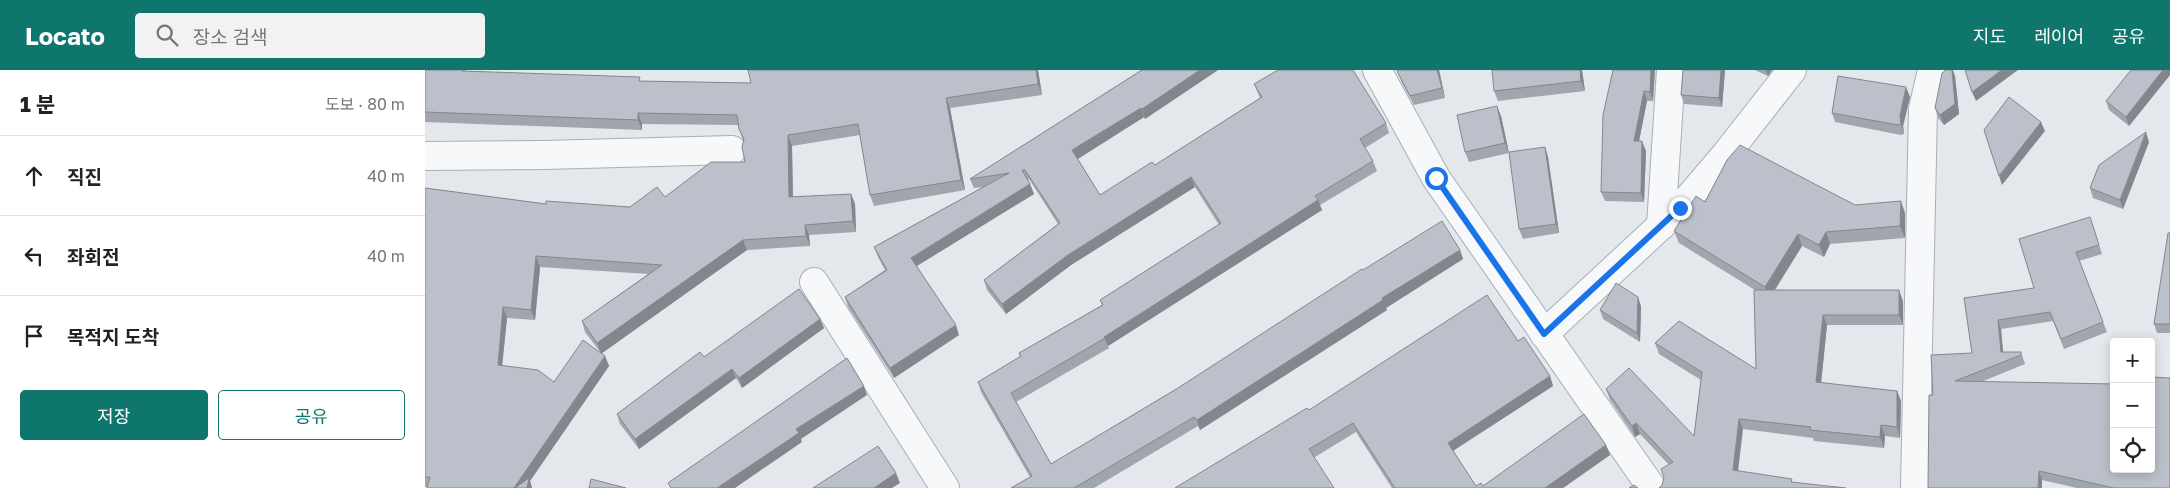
<!DOCTYPE html>
<html lang="ko">
<head>
<meta charset="utf-8">
<style>
	:root { --surface:#fff; --page:#f2f2f2; --text:#222; --muted:#767676; --line:#e0e0e0; --accent:#0f766e }
	body { margin:0; font-family:"Golos Text","Noto Sans KR",sans-serif; background:var(--page); color:var(--text) }
	.controls { position:absolute; right:15px; bottom:15px; display:grid; overflow:hidden; border-radius:5px; box-shadow:0 2px 12px #0003 }
	.controls button { width:45px; height:45px; display:grid; place-items:center; padding:0; border:0; border-bottom:1px solid var(--line); background:var(--surface); color:var(--text); font:25px sans-serif }
	.stop { position:absolute; width:15px; height:15px; margin:-11px; border:4px solid #1a73e8; border-radius:50%; background:#fff }
	.stop.end { background:#1a73e8; border-color:#fff; box-shadow:0 1px 5px #0008 }
	.list { margin:0; padding:0; list-style:none }
	h2 { display:flex; justify-content:space-between; align-items:center; height:65px; margin:0; padding:0 20px; font-size:21px }
	h2 small { font-size:16px; font-weight:400; color:var(--muted) }
	.list li { display:grid; grid-template-columns:32px 1fr auto; gap:15px; align-items:center; box-sizing:border-box; height:80px; padding:0 20px; border-top:1px solid var(--line) }
	.list b { display:block; font-size:19px; white-space:nowrap }
	.list em { font-size:16px; font-style:normal; color:var(--muted) }
	.actions { display:flex; gap:10px; padding:15px 20px }
	.actions a { flex:1; padding:11px 0; border:1px solid var(--accent); border-radius:5px; text-align:center; font-size:18px; color:var(--accent) }
	.actions .main { background:var(--accent); color:#fff }
	.icon { flex:none; width:28px; height:28px; fill:none; stroke:currentColor; stroke-width:2; stroke-linecap:round; stroke-linejoin:round }
	.map { position:relative; flex:none; width:1745px; height:418px; overflow:hidden }
	header { display:flex; align-items:center; gap:30px; box-sizing:border-box; height:70px; padding:0 25px; background:var(--accent); color:#fff }
	header strong { font-size:24px }
	nav { display:flex; gap:28px; margin-inline-start:auto; font-size:18px }
	.search { width:350px; height:45px; background:var(--page); display:flex; align-items:center; gap:12px; box-sizing:border-box; padding:0 18px; border-radius:5px; color:var(--muted); font-size:19px }
	main { display:flex }
	aside { flex:1; background:var(--surface) }
	.map>svg:first-child { display:block }
	.lines { fill:none; stroke-linecap:round; stroke-linejoin:round }
	.minor-casing { stroke:#a9aeb7; stroke-width:30 }
	.minor { stroke:#f7f8fa; stroke-width:28 }
	.wall { fill:#a1a5ae; fill-rule:evenodd }
	.shaded-wall { fill:#83868d }
	.building { fill:#bbc0ca; stroke:#83868d }
	.route { stroke:#1a73e8; stroke-width:6 }
</style>
</head>
<body>
<header>
<strong>Locato</strong>
<div class="search"><svg class="icon" aria-label="search" viewBox="0 0 24 24"><circle cx="10" cy="10" r="6"/><path d="M15 15l6 6"/></svg>장소 검색</div>
<nav><a>지도</a><a>레이어</a><a>공유</a></nav>
</header>
<main>
<aside>
<h2>1 분<small>도보 · 80 m</small></h2>
<ul class="list">
<li><svg class="icon" aria-label="ahead" viewBox="0 0 24 24"><path d="M12 20V5M6 11l6-6 6 6"/></svg><div><b>직진</b></div><em>40 m</em></li>
<li><svg class="icon" aria-label="left" viewBox="0 0 24 24"><path d="M17 20v-9H6M10 6l-5 5 5 5"/></svg><div><b>좌회전</b></div><em>40 m</em></li>
<li><svg class="icon" aria-label="arrive" viewBox="0 0 24 24"><path d="M6 21V4h12l-3 4 3 4H6"/></svg><div><b>목적지 도착</b></div></li>
</ul>
<div class="actions"><a class="main">저장</a><a>공유</a></div>
</aside>
<div class="map">
<svg width="1745" height="418" viewBox="0 0 1745 418">
	<rect width="100%" height="100%" fill="#e4e7ec"/>
	<g class="lines">
		<defs>
			<path id="minor" d="M952,0L1011,108L1227,418
				M0,86L119,85L307,80
				M1236,156L1246,0
				M389,212L520,418
				M1119,264L1255,138L1302,83L1367,0
				M1490,418L1498,39L1507,0"/>
		</defs>
		<!-- minor casing -->
		<use href="#minor" class="minor-casing"/>
		<!-- minor -->
		<use href="#minor" class="minor"/>
	</g>
	<!-- wall -->
	<path class="wall" d="M0,0H41V1L216,11L326,13L613,0L617,25L525,38L540,120L449,136L445,125L435,65L367,76L368,127L426,124L430,134L431,162L384,165L385,176L322,180L176,283L180,286L184,296L105,411L107,418L2,417H0V118L121,134L205,137L240,127L320,92L318,70L313,55L217,54V60L0,52ZM115,197L223,204L157,251L160,262L176,283L129,312L77,296L82,248L110,250Z
		M715,0H793L720,49L719,47L653,89L675,125L730,95L835,28L829,14L961,53L964,63L940,78L948,91L952,101L895,135L897,140L683,276L684,278L591,332L626,394L753,318L938,200L1035,180L1038,189L961,238L962,240L775,360L773,356L669,418H586L605,407L556,322L553,312L595,287L594,283L677,235L675,230L794,155L770,117L646,195L581,244L562,220L559,210L633,154L604,109L603,110L609,124L492,196L534,265L469,308L423,237L420,227L460,200L453,187L449,177L558,117L549,118L545,109L715,1Z
		M1014,0L1020,28L989,35L977,13L973,3Z
		M1157,0L1160,21L1073,31L1069,21Z
		M1188,0H1230L1228,31H1222L1214,71L1221,81L1219,132L1180,131L1176,122Z
		M1300,0L1297,37L1259,34L1256,25Z
		M1330,0H1347L1343,6Z
		M1745,0V5L1704,56L1684,40L1681,31Z
		M1530,6L1534,44L1519,55L1513,48L1510,38Z
		M1485,27L1478,56L1479,64L1476,65L1410,52L1407,43Z
		M1076,46L1084,83L1044,92L1040,82Z
		M1724,72L1698,139L1668,128L1665,118Z
		M1120,77L1123,87L1134,163L1098,169L1094,159Z
		M1280,132L1430,135L1480,143V168L1405,174L1399,187L1377,176L1350,220L1478,231V255H1402L1396,313L1472,321L1476,331L1475,368L1460,366L1459,378L1389,371L1388,368L1318,359L1237,415L1244,395L1215,364L1210,367L1185,330L1181,319L1269,366L1276,310L1234,284L1230,273L1331,299L1330,220L1254,173L1249,161Z
		M1665,147L1677,184L1654,191L1682,262L1639,279L1628,251L1576,259L1578,282H1596L1600,294L1556,312L1745,418H1652L1617,410L1508,325L1547,283L1539,228L1609,218Z
		M1745,163V263H1732L1729,254Z
		M1216,236L1215,272L1178,249L1175,240Z
		M395,249L399,258L317,318L311,308L214,379L195,354L192,344L279,287Z
		M1093,271L1125,306L1128,316L1028,381L1051,416H1058L1181,375L1185,385L1138,418H967L931,362L890,387L750,418L884,340Z"/>
	<!-- shaded-wall -->
	<path class="shaded-wall" d="M611,0H613L617,25L613,14Z
		M775,0H793L720,49L717,39Z
		M1012,0H1014L1020,28L1017,18Z
		M1155,0H1157L1160,21L1156,11Z
		M1226,0H1230L1228,31L1225,22Z
		M1296,0H1300L1297,37L1294,28Z
		M1341,0H1347L1343,6Z
		M1527,0H1528L1530,6L1534,44L1519,55L1515,45Z
		M1577,0H1593L1551,31L1547,22Z
		M1738,0H1745V5L1704,56L1701,47Z
		M1481,17L1485,27L1478,56L1479,64L1476,54L1475,46Z
		M1219,21L1222,31L1212,81L1209,71Z
		M521,28L525,38L540,120L536,110Z
		M1072,36L1076,46L1084,83L1080,73Z
		M716,38L719,47L651,90L647,80Z
		M213,43L217,54V60L213,50Z
		M1616,52L1620,61L1577,115L1574,106Z
		M1721,62L1724,72L1698,139L1695,130Z
		M363,65L367,76L368,138L364,127Z
		M1217,71L1221,81L1219,132L1216,123Z
		M1120,77L1123,87L1134,163L1131,154Z
		M766,107L770,117L646,195L581,244L577,234L643,185Z
		M605,114L609,124L490,197L486,188Z
		M426,124L430,134L431,162L428,151Z
		M893,130L897,140L683,276L679,267Z
		M1476,131L1480,143V168L1475,156Z
		M380,155L384,165L385,176L381,166Z
		M1401,162L1405,174L1399,187L1394,175Z
		M1373,164L1377,176L1344,229L1340,217Z
		M318,170L322,180L176,284L172,273Z
		M1035,180L1038,189L961,238L962,240L775,360L772,350L957,228Z
		M111,186L115,197L110,250L106,240Z
		M1474,220L1478,231V255L1474,245Z
		M1213,227L1216,236L1215,272L1212,263Z
		M78,237L82,248L76,306L73,295Z
		M1398,245L1402,255L1395,323L1391,312Z
		M395,249L399,258L317,318L314,308Z
		M1573,250L1576,259L1579,292L1576,282Z
		M531,255L534,265L469,308L465,298Z
		M180,286L184,296L105,411L107,418H89Z
		M307,299L311,308L214,379L210,369Z
		M1125,306L1128,316L1026,382L1023,373Z
		M439,316L442,325L376,369L377,372L310,418H292L371,359Z
		M1472,321L1476,331L1475,368L1472,357Z
		M1314,349L1318,359L1312,410L1308,400Z
		M1211,353L1215,364L1210,367L1207,356Z
		M1456,355L1460,366L1459,378L1455,367Z
		M1181,375L1185,385L1138,418H1120Z
		M1614,401L1617,410V418H1613Z
		M471,403L475,413L467,418H449Z"/>
	<!-- building -->
	<path class="building" d="M0,0H37V1L215,7L214,11L326,13L323,0H611L613,14L521,28L536,110L445,125L433,54L363,65L364,127L426,124L428,151L380,155L381,166L318,170L172,273L157,251L237,195L111,186L106,240L78,237L73,295L113,300L129,312L158,270L180,286L89,418H2L5,407H0V118L121,134V131L205,137L232,117L240,127L286,92H320L317,77L319,69L314,59L312,45L213,43V50L0,42Z
		M717,0H775L717,39L716,38L647,80L675,125L727,92L730,95L837,27L829,14L853,0H928L961,53L935,69L948,91L890,126L893,130L679,267L680,268L586,323L626,394L753,318L937,199L938,200L1017,151L1035,180L957,228L958,230L772,350L769,347L649,418H586L607,406L553,312L596,286L594,283L678,235L675,230L796,153L766,107L643,185L577,234L559,210L635,153L600,100H597L605,114L486,188L531,255L465,298L420,227L462,200L449,177L584,103L545,109Z
		M972,0H1012L1017,18L985,26L973,3Z
		M1067,0H1155L1156,11L1069,21Z
		M1188,0H1226L1225,22L1219,21L1209,71H1217L1216,123L1176,122L1178,45Z
		M1258,0H1296L1294,28L1256,25Z
		M1521,0H1527L1530,34L1515,45L1510,38L1517,3Z
		M1540,0H1577L1547,22Z
		M1706,0H1738L1701,47L1681,31Z
		M1413,6L1481,17L1475,46L1476,54L1473,55L1407,43Z
		M1584,27L1616,52L1574,106L1559,60Z
		M1072,36L1080,73L1040,82L1032,45Z
		M1721,62L1695,130L1665,118L1674,95Z
		M1315,75L1430,135L1476,131L1475,156L1401,162L1394,175L1373,164L1340,217L1249,161L1271,126L1280,132L1302,90Z
		M1120,77L1131,154L1094,159L1084,82Z
		M1665,147L1674,175L1651,182L1678,252L1636,269L1625,242L1573,250L1576,282H1596V285L1530,311L1689,314V399H1726V307L1745,308V418H1689L1614,401L1613,418H1503L1504,325H1508L1506,285L1547,283L1539,228L1609,218L1594,169Z
		M1743,163H1745V254H1729Z
		M1191,213L1213,227L1212,263L1175,240Z
		M374,219L395,249L314,308L307,299L210,369L192,344L275,282L279,287Z
		M1329,220H1474V245H1398L1391,312L1472,321V357L1456,355L1455,367L1385,360L1386,357L1314,349L1308,400L1367,409L1366,412L1421,418H1234L1237,415L1239,407L1236,399L1248,392L1211,353L1207,356L1181,319L1204,298L1269,366L1277,302L1230,273L1254,251L1331,299Z
		M1062,225L1093,271L1099,267L1125,306L1023,373L1051,416L1056,413L1058,416L1159,344L1181,375L1120,418H970L928,353L884,379L909,418H750L882,338L884,340Z
		M422,288L439,316L371,359L374,363L292,418H246L243,413Z
		M453,376L471,403L449,418H388Z
		M104,408L102,418H90Z
		M166,409L201,418H164Z
		M1209,415L1213,418H1204Z"/>
	<g class="lines">
		<!-- route -->
		<path class="route" d="M1011,108L1119,264L1255,138"/>
	</g>
</svg>
<div class="controls">
<button>+</button>
<button>−</button>
<button><svg class="icon" aria-label="locate" viewBox="0 0 24 24"><circle cx="12" cy="12" r="6"/><path d="M12 2v4M12 18v4M2 12h4M18 12h4"/></svg></button>
</div>
<div class="stop" style="left:1011px;top:108px"></div>
<div class="stop end" style="left:1255px;top:138px"></div>
</div>
</main>
</body>
</html>
